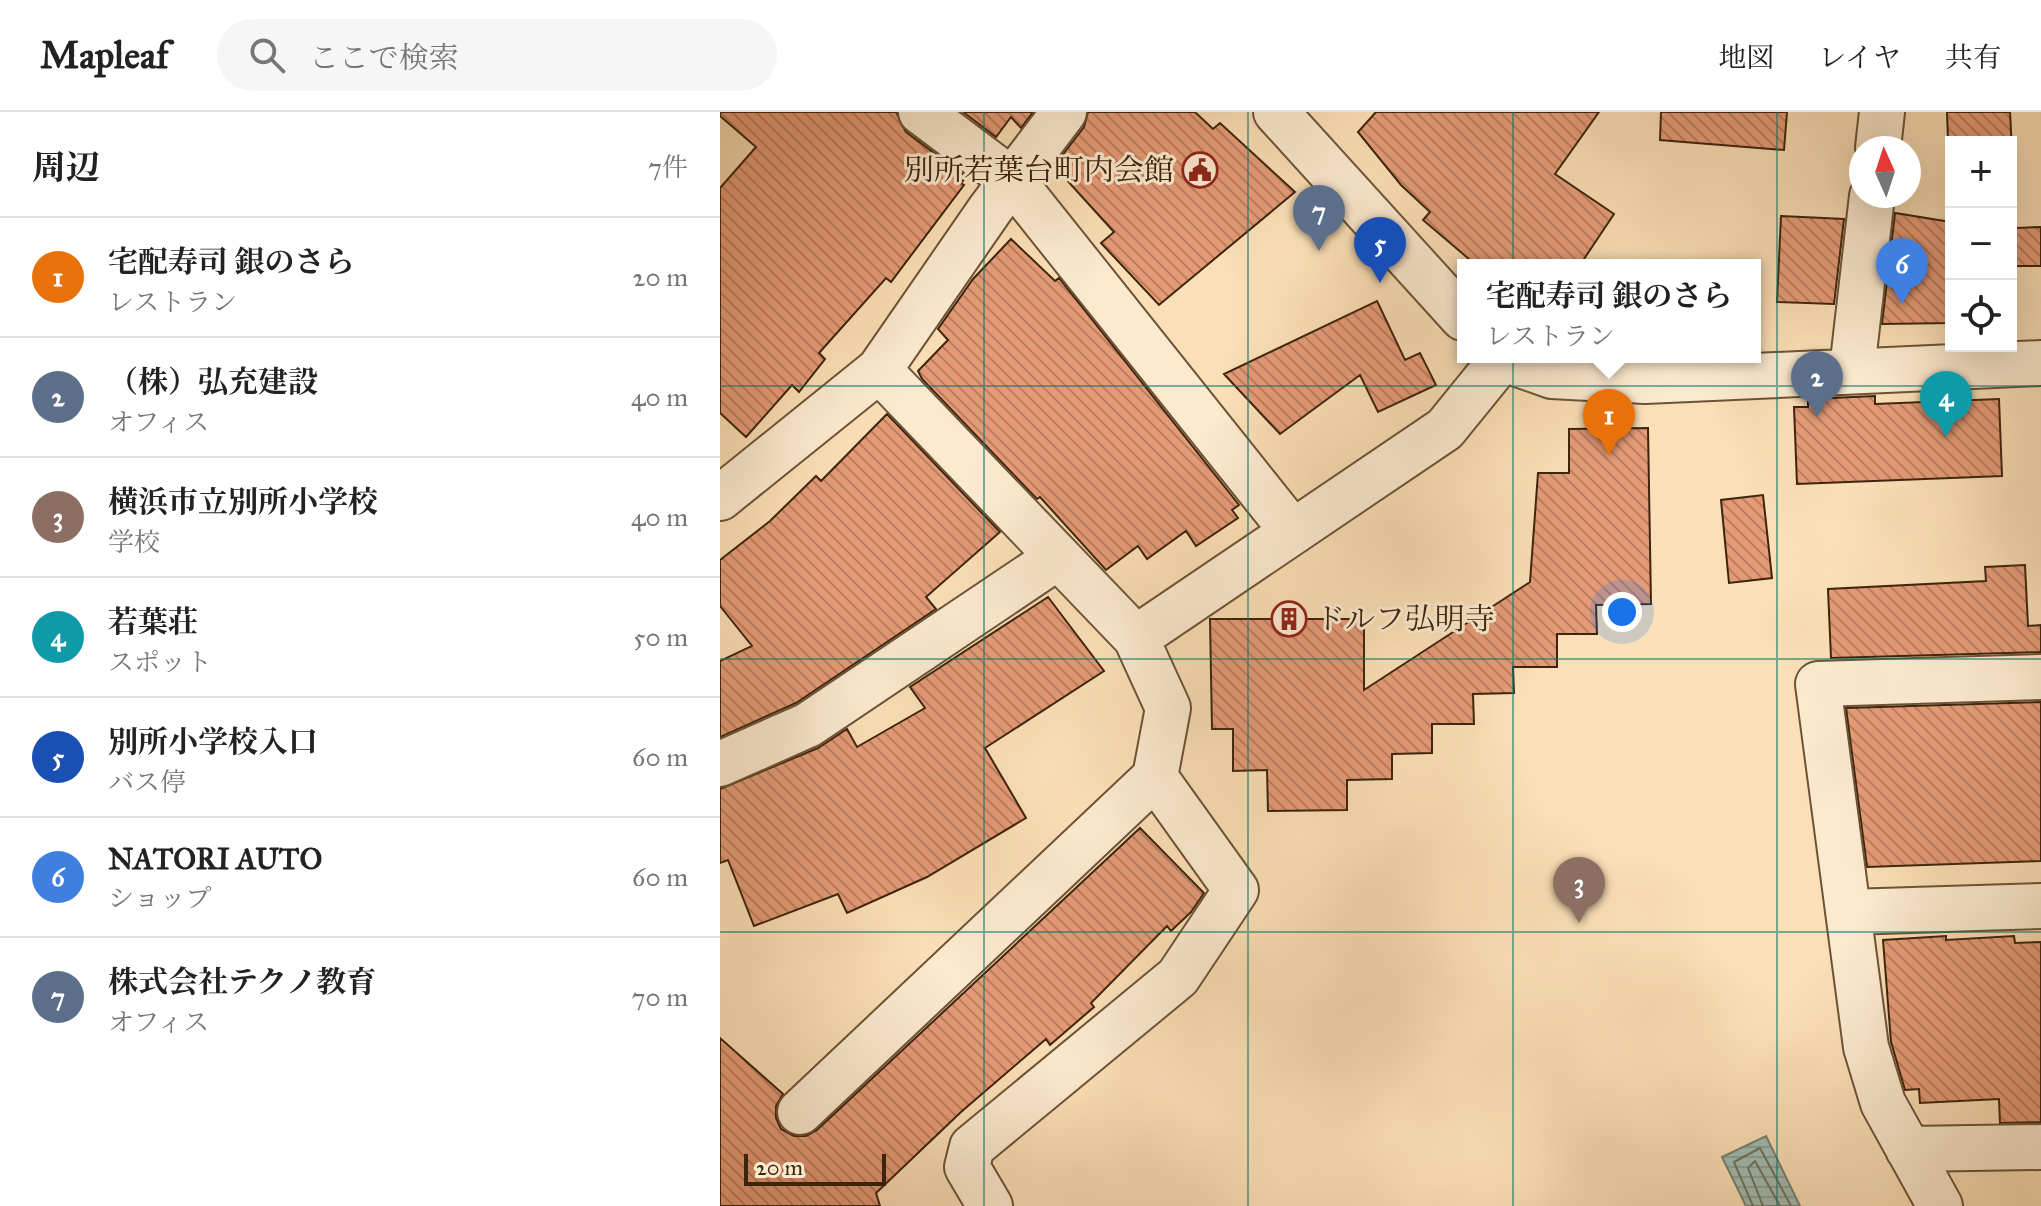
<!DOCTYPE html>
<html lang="ja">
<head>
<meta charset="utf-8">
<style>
	:root { --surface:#fff; --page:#f6f6f6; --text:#222; --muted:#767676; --line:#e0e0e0; --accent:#8f2418 }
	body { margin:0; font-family:"IM FELL Great Primer","Noto Serif JP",serif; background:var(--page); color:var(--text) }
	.controls { position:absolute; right:24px; top:24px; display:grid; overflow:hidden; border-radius:0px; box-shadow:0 8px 32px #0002 }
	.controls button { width:72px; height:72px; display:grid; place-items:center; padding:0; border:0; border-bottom:2px solid var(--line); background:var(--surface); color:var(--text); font:40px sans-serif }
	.compass { position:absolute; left:1129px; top:24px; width:72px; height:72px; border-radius:50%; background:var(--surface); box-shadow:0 8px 32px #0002; rotate:357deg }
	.scale { position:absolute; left:24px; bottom:20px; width:142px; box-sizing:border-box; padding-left:8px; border:4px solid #3d240c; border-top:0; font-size:22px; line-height:28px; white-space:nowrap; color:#3d240c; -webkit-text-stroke:6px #fcead0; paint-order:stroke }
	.you { position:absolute; left:902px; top:500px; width:28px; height:28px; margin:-20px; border:6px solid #fff; border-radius:50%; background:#1a73e8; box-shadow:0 0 0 12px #1a73e833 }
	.badge { display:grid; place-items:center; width:52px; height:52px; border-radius:50%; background:var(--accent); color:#fff; font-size:26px; font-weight:700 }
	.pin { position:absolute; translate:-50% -66px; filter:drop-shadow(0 2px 4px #0008) }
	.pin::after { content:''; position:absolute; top:42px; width:28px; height:24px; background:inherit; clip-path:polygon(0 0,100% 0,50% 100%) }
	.popup { position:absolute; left:737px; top:147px; width:304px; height:104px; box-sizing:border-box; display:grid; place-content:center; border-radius:0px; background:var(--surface); filter:drop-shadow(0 2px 6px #0005); font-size:26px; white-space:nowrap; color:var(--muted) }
	.popup b { font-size:30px; color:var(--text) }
	.popup::after { content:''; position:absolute; left:50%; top:100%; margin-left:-16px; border:16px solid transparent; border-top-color:var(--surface) }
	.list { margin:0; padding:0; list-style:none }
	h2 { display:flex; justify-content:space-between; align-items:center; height:104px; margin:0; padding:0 32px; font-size:34px }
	h2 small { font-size:26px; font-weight:400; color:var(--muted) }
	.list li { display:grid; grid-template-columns:52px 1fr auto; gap:24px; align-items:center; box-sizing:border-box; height:120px; padding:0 32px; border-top:2px solid var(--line) }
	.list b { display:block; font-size:30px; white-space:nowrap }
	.list p { margin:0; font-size:26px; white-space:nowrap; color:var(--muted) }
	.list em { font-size:26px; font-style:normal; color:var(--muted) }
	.icon { flex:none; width:44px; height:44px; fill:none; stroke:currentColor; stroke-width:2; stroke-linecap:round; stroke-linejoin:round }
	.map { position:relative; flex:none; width:1321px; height:1094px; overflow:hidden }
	header { display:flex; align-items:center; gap:48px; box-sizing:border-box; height:112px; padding:0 40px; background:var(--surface); border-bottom:2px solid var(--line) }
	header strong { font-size:38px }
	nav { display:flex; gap:44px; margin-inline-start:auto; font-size:28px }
	.search { width:560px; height:72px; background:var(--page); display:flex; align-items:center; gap:20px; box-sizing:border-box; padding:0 28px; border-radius:44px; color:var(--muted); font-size:30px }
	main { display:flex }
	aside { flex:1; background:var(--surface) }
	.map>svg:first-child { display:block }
	.water { fill:url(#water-rules); stroke:#787f70; stroke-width:2 }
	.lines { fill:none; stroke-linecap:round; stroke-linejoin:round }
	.shore { stroke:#6e705f; stroke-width:2 }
	.building { fill:url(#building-back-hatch); stroke:#3d240c; stroke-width:2 }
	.minor-casing { stroke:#6c5336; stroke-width:48 }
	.minor { stroke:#fcead0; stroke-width:44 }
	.grid { fill:none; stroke:#0f766e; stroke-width:2; stroke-opacity:0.55 }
	.labels { text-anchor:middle; stroke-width:6; stroke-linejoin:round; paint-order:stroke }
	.poi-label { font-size:30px; fill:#3d240c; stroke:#fcead0; text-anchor:end }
</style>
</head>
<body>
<header>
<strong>Mapleaf</strong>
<div class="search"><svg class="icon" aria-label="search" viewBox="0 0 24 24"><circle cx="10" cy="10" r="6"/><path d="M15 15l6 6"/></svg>ここで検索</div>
<nav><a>地図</a><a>レイヤ</a><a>共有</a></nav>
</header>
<main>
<aside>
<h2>周辺<small>7件</small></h2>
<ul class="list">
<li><span class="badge" style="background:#e8710a">1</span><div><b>宅配寿司 銀のさら</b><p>レストラン</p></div><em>20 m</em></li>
<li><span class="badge" style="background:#5c6f8a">2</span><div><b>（株）弘充建設</b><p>オフィス</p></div><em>40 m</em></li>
<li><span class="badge" style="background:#8d6e63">3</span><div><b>横浜市立別所小学校</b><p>学校</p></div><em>40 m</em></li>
<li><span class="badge" style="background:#0f9aa8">4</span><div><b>若葉荘</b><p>スポット</p></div><em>50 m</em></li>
<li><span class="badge" style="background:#1a4fb4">5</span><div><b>別所小学校入口</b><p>バス停</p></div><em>60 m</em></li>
<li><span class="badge" style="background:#3f7fe0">6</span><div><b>NATORI AUTO</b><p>ショップ</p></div><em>60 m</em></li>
<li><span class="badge" style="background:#5c6f8a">7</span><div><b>株式会社テクノ教育</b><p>オフィス</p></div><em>70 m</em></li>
</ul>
</aside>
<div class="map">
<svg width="1321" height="1094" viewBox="0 0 1321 1094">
	<defs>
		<pattern id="water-rules" width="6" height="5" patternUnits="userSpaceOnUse" patternTransform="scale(2)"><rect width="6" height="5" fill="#9fbcb2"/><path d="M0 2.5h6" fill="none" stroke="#8aa198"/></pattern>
		<pattern id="building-back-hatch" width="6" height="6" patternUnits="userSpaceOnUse" patternTransform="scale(2)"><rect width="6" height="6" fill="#e59b77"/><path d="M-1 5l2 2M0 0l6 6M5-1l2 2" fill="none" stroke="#bb7e60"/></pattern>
	</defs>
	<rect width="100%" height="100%" fill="#fbdfb6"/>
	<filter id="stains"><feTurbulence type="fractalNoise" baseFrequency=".0025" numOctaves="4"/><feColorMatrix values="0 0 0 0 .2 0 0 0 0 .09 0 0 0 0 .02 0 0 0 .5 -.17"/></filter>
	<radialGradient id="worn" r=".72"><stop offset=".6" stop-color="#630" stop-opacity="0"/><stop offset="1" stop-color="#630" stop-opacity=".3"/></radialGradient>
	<!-- water -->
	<path class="water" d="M1046,1024L1080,1094H1026L1002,1045Z"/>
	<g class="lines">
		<!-- shore -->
		<path class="shore" d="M1033,1094L1014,1050L1040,1036L1071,1094
			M1043,1094L1028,1056L1035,1049L1060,1094"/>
	</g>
	<!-- building -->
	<path class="building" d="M0,0H176L186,20L246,65L241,71L244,73L171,170L166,166L99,241L105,247L79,280L72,273L26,325L0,301V76L36,35L0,4Z
		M243,0H313L301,16L291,5L276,25Z
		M368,0H475L493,17L500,11L575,80L439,193L381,131L394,120L334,54L364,15Z
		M656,0H879L835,62L894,102L860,153H756L703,108L710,100L681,73L638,20Z
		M941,0H1067L1064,38L940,28Z
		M1227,0H1290L1296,116L1321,115V154H1291V30H1231V211L1162,212L1175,101L1231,110Z
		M1061,104L1124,107L1114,192L1057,190Z
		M291,127L335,169L339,166L519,393L512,398L518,406L476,434L466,419L427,447L418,434L386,458L320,385L317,387L202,267L198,259L228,228L218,217L253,167Z
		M657,189L685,248L700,241L716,273L658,300L640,263L560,322L504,262Z
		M1155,284V292L1279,287L1282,364L1077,372L1074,295H1088V287Z
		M167,302L280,420L206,485L216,497L76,591L0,625V549L32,534L0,494V448L50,409L96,364L101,369Z
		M928,316L931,492L876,493L877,522H837V555H793L794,581L753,582L754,612H712V641L672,642V667L627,668V698L548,699L547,658L513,659V617H492L490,507H644V578L810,470L818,361H849V317Z
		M1043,383L1052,466L1009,471L1001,388Z
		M1305,453L1308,514L1321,513V540L1111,546L1108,477L1266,469L1265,455Z
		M328,485L384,559L265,636L306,706L207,765L127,801L118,782L34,814L8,748L0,751V677L98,636L127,617L137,635L205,596L190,575Z
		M1321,590V749L1147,755L1126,596Z
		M420,716L484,781L471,800L451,819L447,814L371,891L374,895L330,933L326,927L241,1000L156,1081L160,1094H0V926L63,982L56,994V1006L61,1017L74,1024H86L97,1018Z
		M1226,824V828L1294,824L1295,831L1321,830V1010L1280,1011L1279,987L1200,991L1199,977L1185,978L1171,930L1163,828Z"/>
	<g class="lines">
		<defs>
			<path id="minor" d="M201,0L293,69L573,420
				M556,0L743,206
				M1158,36L1162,0
				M778,245L832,264L925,269L1321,251
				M1132,258L1152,84
				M0,386L159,258L271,96L344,0
				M416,526L725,317L781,248
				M0,652L88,613L338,445
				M1128,800L1321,794
				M80,1000L435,665L448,596L416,526L159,258
				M1188,1037L1321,1035
				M270,1094L247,1055L252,1035L458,865L516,778L435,665
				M1220,1094L1163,991L1146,935L1098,572L1321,565"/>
		</defs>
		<!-- minor casing -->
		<use href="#minor" class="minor-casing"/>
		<!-- minor -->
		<use href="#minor" class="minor"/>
	</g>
	<!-- grid -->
	<path class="grid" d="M264,0V1094M528,0V1094M793,0V1094M1057,0V1094M0,274H1321M0,547H1321M0,820H1321"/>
	<!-- icons -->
	<defs>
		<symbol id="civic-ring" viewBox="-11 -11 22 22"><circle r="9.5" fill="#fcead0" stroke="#8f2418" stroke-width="1.5"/><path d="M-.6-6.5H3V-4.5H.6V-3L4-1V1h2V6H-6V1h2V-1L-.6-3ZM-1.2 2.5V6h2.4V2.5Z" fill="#8f2418"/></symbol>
		<symbol id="building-ring" viewBox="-11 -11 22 22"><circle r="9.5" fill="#fcead0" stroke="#8f2418" stroke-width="1.5"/><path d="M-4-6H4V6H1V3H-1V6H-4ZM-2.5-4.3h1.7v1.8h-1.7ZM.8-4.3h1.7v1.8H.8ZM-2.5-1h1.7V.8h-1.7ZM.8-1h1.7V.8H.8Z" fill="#8f2418"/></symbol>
	</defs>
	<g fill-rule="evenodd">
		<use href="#civic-ring" x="460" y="38" width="40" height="40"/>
		<use href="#building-ring" x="549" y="487" width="40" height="40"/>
	</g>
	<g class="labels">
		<!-- poi labels -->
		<g class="poi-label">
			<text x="454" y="68">別所若葉台町内会館</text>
			<text x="595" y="517" text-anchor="start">ドルフ弘明寺</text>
		</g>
	</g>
	<rect width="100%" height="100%" filter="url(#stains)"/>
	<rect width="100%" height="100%" fill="url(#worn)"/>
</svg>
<div class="controls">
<button>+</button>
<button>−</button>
<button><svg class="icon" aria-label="locate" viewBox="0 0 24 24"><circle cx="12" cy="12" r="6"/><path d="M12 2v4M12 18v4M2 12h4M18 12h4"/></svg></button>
</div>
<svg class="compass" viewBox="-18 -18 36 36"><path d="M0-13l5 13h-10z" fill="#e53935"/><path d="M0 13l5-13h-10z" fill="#767676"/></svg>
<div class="scale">20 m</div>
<div class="you"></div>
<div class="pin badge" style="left:889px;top:343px;background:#e8710a">1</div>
<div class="popup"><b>宅配寿司 銀のさら</b>レストラン</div>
<div class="pin badge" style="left:1097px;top:305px;background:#5c6f8a">2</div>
<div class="pin badge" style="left:859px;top:811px;background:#8d6e63">3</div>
<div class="pin badge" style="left:1226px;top:325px;background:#0f9aa8">4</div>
<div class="pin badge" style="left:660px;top:171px;background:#1a4fb4">5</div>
<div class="pin badge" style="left:1182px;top:192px;background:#3f7fe0">6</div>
<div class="pin badge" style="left:599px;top:139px;background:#5c6f8a">7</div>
</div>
</main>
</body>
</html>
